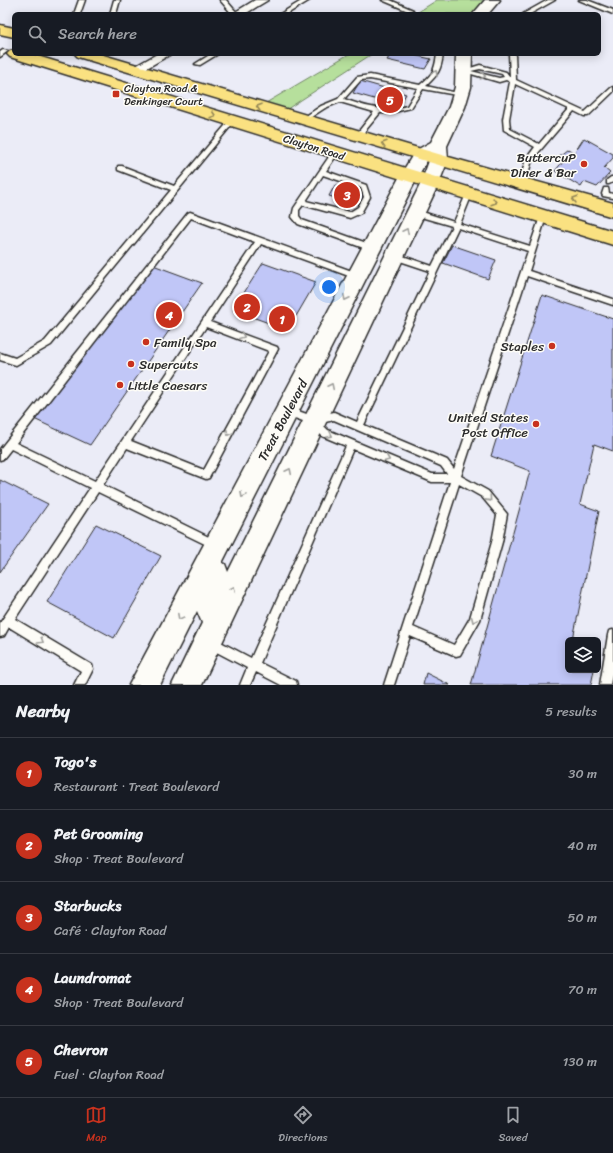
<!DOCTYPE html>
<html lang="en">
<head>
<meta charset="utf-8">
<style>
	:root { --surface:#171b24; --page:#242831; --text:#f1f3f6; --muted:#9ea1a6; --line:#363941; --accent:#c8321e }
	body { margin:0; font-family:Sriracha,sans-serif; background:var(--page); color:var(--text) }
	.controls { position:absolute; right:12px; bottom:12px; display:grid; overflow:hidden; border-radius:6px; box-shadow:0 2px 10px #0003 }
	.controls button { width:36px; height:36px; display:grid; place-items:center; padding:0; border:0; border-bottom:1px solid var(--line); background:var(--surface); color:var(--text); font:20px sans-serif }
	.you { position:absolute; left:329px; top:287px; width:14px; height:14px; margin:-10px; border:3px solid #fff; border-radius:50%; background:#1a73e8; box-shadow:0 0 0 6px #1a73e833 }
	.badge { display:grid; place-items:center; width:26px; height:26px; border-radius:50%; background:var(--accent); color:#fff; font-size:13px; font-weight:700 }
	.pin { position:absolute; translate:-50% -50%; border:2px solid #fff; box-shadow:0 1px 4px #0006 }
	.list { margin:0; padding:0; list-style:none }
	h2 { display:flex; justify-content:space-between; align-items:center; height:52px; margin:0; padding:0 16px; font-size:17px }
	h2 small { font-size:13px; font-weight:400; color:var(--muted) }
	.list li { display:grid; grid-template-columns:26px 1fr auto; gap:12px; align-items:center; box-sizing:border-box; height:72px; padding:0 16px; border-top:1px solid var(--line) }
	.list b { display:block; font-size:15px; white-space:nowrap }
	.list p { margin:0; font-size:13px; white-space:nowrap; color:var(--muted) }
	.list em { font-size:13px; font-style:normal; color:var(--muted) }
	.icon { flex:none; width:22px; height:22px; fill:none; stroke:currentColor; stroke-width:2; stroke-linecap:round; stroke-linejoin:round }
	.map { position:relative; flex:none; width:613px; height:685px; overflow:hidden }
	.search { position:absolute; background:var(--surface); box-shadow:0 2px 10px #0003; left:12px; right:12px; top:12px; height:44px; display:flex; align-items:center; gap:10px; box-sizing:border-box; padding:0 14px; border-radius:6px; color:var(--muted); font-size:15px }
	.sheet { height:412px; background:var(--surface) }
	nav { display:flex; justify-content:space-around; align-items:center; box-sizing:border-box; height:56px; border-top:1px solid var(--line); background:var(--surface); font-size:11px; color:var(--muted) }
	nav a { display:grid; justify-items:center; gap:2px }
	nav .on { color:var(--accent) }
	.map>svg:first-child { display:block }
	.green { fill:#b6df9c; stroke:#708564 }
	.building { fill:#c0c6f7; stroke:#2b2b2b }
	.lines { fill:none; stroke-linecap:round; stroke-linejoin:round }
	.lane-casing { stroke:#2b2b2b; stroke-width:3 }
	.street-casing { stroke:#2b2b2b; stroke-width:3 }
	.secondary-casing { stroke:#2b2b2b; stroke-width:3 }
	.primary-casing { stroke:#2b2b2b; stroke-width:3 }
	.lane { fill:#fdfcf7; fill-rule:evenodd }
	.street { fill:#fdfcf7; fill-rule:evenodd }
	.secondary { fill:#fdfcf7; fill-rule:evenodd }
	.primary { fill:#fae181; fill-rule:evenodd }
	.oneway { stroke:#9e9e9b }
	.oneway2 { stroke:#928656 }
	.poi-dot { fill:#c8321e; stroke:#fdfcf7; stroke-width:1.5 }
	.labels { text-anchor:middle; stroke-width:3; stroke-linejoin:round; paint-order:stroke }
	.far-poi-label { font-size:11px; fill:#2b2b2b; stroke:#fdfcf7; text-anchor:start }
	.far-street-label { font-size:11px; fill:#2b2b2b; stroke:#fdfcf7 }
	.poi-label { font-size:13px; fill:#2b2b2b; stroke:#fdfcf7; text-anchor:end }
	.street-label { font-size:13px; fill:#2b2b2b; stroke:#fdfcf7 }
</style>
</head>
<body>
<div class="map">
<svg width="613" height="685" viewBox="0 0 613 685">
	<rect width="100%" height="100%" fill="#ebecf7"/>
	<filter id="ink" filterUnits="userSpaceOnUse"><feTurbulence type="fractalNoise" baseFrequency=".025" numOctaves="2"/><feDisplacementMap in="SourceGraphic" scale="8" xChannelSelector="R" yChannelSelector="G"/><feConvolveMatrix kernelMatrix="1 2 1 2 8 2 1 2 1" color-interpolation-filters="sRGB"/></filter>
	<g filter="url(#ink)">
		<!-- green -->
		<path class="green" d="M437,0H493L480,14H415Z
			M349,54H372L281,113L259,107Z"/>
		<!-- building -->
		<path class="building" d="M391,54H409L431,59L425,69L387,60Z
			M360,81L406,94L399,106L353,93Z
			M584,138L613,154V158L604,168L610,173L597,187L584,182L581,187L555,171L564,160L558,157L568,149L574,153Z
			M335,185L364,195L358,205L329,196Z
			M452,245L496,260L488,279L443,263Z
			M263,263L316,282L288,330L233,310Z
			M153,265L202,283L90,445L34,419Z
			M542,295L613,319V451L594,444L580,504L599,511L573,639L575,640H568V670H594L591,685H471L530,471L491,456Z
			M0,480L48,504L0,572Z
			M96,524L161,556L114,638L47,602Z
			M426,673L450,685H423Z"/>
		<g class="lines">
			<defs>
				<path id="lane" d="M79,0H85L80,14H74Z
					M114,0H120L116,14H110Z
					M220,0H226L238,14H232Z
					M303,0H310L287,14H280Z
					M382,0H390L413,10L408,11Z
					M548,0H555L530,14H523Z
					M579,0H587L613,10V14Z
					M3,50L8,51L0,57V52Z
					M211,54H218L200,65L195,64Z
					M437,54H443C441,70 438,75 426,86L462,94V96L423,89L411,108L390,113H380L360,137L358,138L355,136L374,112L340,102L325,108L305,121L303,122L300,120L321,106L338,99L357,77L370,75L420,85C433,74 435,70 437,54ZM370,79L418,88L407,106C384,112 366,107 344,99L361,80Z
					M509,54H515L516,80L585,112L611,88L613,87V92L588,116H584L574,111L532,160L525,184L522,186L519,184L526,159L535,147L504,130L503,119L510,82L506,80L499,82L461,71L480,65L506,72L510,77ZM480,69L502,74L504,77L499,78L471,71ZM515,84L569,109L539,144L510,129L509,119Z
					M232,119L235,121L234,122L51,345L16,365L0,360V353L15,358L45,341L171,190L118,170V166H122L174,186L230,120Z
					M333,151H335L338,153L326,171L366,185L370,197L361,213L350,218L303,205L299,210V216L302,220L375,246L376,248L375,250H369L298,224L292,217L294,208ZM323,175L361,188L364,197L358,207L350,212L306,201Z
					M611,177H613V182L609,184H607V180Z
					M604,188H608L609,193L613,194V198L603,196L602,194Z
					M467,192H471L472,194L460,224L530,246L540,217L543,214L545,215L546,217L529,271L613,299V305L527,276L461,476L488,491L507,514L502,542L480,620L460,655L456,656L410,636L394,685H384L450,482H432L353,449L260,663L296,681L297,685H281L256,672L250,685H240L247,668L207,647L206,643L207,639L211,638L215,639L251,658L346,446L322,436L311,424L284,414L283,411L284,408L287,407L315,417L334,412L357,422L430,271L391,258L390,256L394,253L432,266L452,226L414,215L413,213L416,210L454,222ZM458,228L528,251L454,469L447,460L364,425ZM334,420L441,466L447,474H432L328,430L321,423ZM459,484L482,497L497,515L492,542L470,618L454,645L413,627Z
					M190,212L360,274L361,276L357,279L261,244L210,322L277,347L278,349L209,478L206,479L127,448L103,485L219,542L221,545L219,548L216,550L213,548L98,492L15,619L92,665L93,669L85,685H74L81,671L9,627L4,636L0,637V623L90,488L11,449L3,459L0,460V449L188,213ZM191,218L255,242L95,481L16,443ZM206,327L269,351L204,470L131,441Z
					M613,630V668L610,685H600L608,635L609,631Z"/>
				<path id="street" d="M255,0H268L245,14H232Z
					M157,54H171L140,72H132L130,70L132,68Z"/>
				<path id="secondary" d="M485,0H500L488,14H473Z
					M456,54H472L471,87L465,107L447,146L448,160L439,183L202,685H172L202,623L197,611L160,685H129L400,176L415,151L431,142L449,107L455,87ZM430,158L421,183L228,572L225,564L222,563L418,176L428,159Z"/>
				<path id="primary" d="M0,25L14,28V37L0,34Z
					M14,50V54H31L613,231V245L10,57L7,54L10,51Z
					M75,54H100L445,156L613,203V217L78,57Z"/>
			</defs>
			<!-- lane casing -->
			<use href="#lane" class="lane-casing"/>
			<!-- street casing -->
			<use href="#street" class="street-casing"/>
			<!-- secondary casing -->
			<use href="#secondary" class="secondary-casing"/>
			<!-- primary casing -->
			<use href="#primary" class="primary-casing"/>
			<!-- lane -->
			<use href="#lane" class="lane"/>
			<!-- street -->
			<use href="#street" class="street"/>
			<!-- secondary -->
			<use href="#secondary" class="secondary"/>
			<!-- primary -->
			<use href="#primary" class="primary"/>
		</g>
		<!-- one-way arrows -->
		<defs><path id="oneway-chevron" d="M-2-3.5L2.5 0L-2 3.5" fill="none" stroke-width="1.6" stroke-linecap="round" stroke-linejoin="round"/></defs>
		<g class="oneway">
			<use href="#oneway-chevron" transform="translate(435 73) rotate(-61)"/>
			<use href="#oneway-chevron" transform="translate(483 76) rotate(12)"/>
			<use href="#oneway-chevron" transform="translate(406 231) rotate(-64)"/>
			<use href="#oneway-chevron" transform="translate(346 298) rotate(117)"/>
			<use href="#oneway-chevron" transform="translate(242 336) rotate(21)"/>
			<use href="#oneway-chevron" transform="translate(331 386) rotate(-64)"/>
			<use href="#oneway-chevron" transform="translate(229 433) rotate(118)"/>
			<use href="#oneway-chevron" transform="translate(330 435) rotate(26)"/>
			<use href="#oneway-chevron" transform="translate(387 459) rotate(23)"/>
			<use href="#oneway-chevron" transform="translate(289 471) rotate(-64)"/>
			<use href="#oneway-chevron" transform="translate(243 495) rotate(118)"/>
			<use href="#oneway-chevron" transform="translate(489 499) rotate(48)"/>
			<use href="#oneway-chevron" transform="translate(233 589) rotate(-64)"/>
			<use href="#oneway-chevron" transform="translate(180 617) rotate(118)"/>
			<use href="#oneway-chevron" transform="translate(474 620) rotate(114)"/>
			<use href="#oneway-chevron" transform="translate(41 641) rotate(31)"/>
		</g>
		<g class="oneway2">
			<use href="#oneway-chevron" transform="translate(259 107) rotate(-163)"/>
			<use href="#oneway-chevron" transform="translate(213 115) rotate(17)"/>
			<use href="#oneway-chevron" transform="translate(384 144) rotate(-163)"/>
			<use href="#oneway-chevron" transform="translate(575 199) rotate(-164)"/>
			<use href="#oneway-chevron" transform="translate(494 202) rotate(17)"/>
		</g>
	</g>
	<!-- markers -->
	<g class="poi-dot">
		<rect x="112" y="90" width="8" height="8" rx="2"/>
		<circle cx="584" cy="164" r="4"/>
		<circle cx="146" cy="342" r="4"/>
		<circle cx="552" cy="346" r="4"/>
		<circle cx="131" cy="364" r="4"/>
		<circle cx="120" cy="385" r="4"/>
		<circle cx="536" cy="424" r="4"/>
	</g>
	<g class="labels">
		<!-- far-poi labels -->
		<g class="far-poi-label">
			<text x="124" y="92">Clayton Road &amp;<tspan x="124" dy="13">Denkinger Court</tspan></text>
		</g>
		<!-- far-street labels -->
		<g class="far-street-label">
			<text transform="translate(314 147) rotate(17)" y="4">Clayton Road</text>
		</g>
		<!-- poi labels -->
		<g class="poi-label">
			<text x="576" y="162">ButtercuP<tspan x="576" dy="15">Diner &amp; Bar</tspan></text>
			<text x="154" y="347" text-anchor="start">Family Spa</text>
			<text x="544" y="351">Staples</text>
			<text x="139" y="369" text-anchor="start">Supercuts</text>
			<text x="128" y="390" text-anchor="start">Little Caesars</text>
			<text x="528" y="422">United States<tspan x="528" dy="15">Post Office</tspan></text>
		</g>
		<!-- street labels -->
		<g class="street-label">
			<text transform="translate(282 420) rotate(-62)" y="5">Treat Boulevard</text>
		</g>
	</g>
</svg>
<div class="controls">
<button><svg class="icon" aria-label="layers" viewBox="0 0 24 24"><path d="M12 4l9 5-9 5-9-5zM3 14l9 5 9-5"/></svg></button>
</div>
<div class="you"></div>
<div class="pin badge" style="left:282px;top:319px">1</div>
<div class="pin badge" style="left:247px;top:307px">2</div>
<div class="pin badge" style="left:347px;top:195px">3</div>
<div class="pin badge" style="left:169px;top:315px">4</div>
<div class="pin badge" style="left:390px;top:100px">5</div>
<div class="search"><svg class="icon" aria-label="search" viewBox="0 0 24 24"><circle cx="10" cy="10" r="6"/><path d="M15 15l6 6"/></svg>Search here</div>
</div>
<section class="sheet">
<h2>Nearby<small>5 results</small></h2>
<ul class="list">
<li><span class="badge">1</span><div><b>Togo's</b><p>Restaurant · Treat Boulevard</p></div><em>30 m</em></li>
<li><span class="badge">2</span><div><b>Pet Grooming</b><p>Shop · Treat Boulevard</p></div><em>40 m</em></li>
<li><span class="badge">3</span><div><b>Starbucks</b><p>Café · Clayton Road</p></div><em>50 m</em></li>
<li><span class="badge">4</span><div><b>Laundromat</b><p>Shop · Treat Boulevard</p></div><em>70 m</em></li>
<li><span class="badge">5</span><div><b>Chevron</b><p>Fuel · Clayton Road</p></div><em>130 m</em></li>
</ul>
</section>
<nav>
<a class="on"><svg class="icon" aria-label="map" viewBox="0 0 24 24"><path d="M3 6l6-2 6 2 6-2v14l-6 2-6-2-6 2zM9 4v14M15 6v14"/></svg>Map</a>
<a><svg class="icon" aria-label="directions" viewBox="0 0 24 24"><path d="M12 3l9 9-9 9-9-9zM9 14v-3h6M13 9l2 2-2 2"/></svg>Directions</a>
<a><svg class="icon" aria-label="saved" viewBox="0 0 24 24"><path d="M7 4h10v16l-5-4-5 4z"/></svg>Saved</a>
</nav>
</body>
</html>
